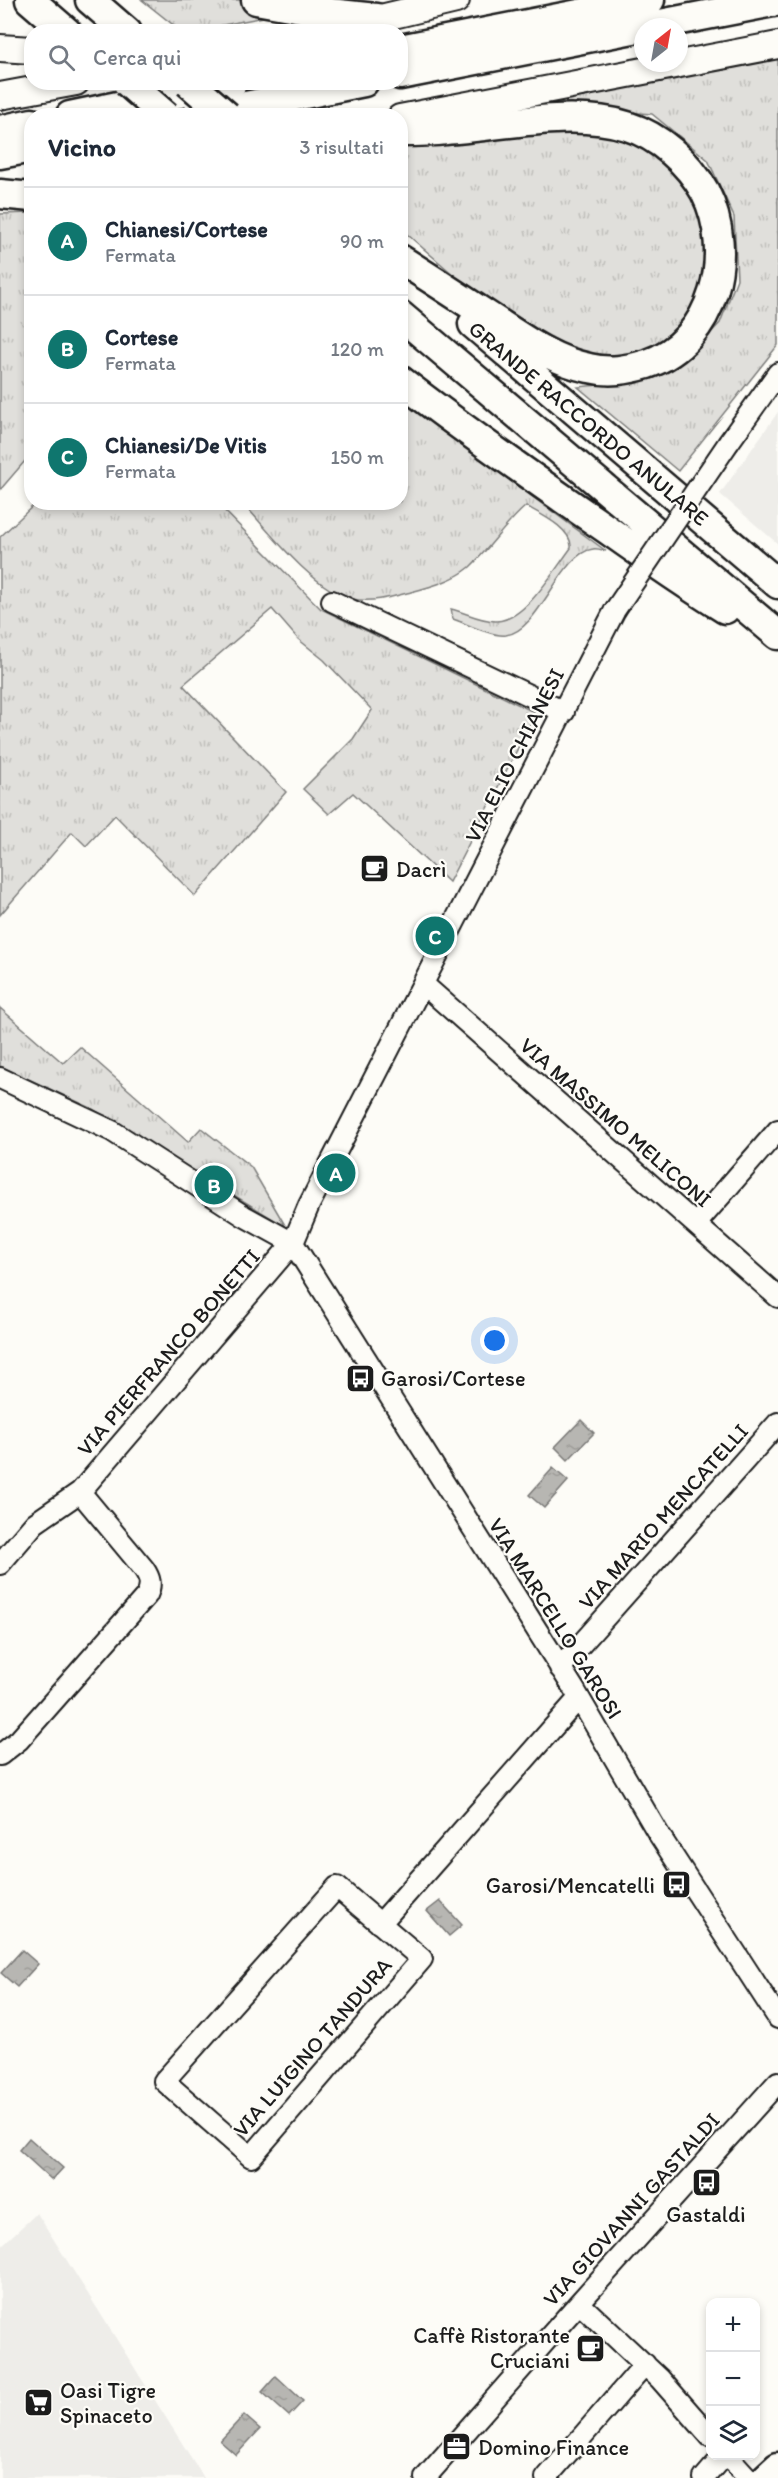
<!DOCTYPE html>
<html lang="it">
<head>
<meta charset="utf-8">
<style>
	:root { --surface:#fff; --page:#f6f6f7; --text:#1f2937; --muted:#747a83; --line:#e0e1e3; --accent:#0f766e }
	body { margin:0; font-family:Itim,sans-serif; background:var(--page); color:var(--text) }
	.controls { position:absolute; right:18px; bottom:18px; display:grid; overflow:hidden; border-radius:12px; box-shadow:0 3px 9px #0003 }
	.controls button { width:54px; height:54px; display:grid; place-items:center; padding:0; border:0; border-bottom:2px solid var(--line); background:var(--surface); color:var(--text); font:30px sans-serif }
	.compass { position:absolute; left:634px; top:18px; width:54px; height:54px; border-radius:50%; background:var(--surface); box-shadow:0 3px 9px #0003; rotate:31deg }
	.you { position:absolute; left:495px; top:1341px; width:21px; height:21px; margin:-15px; border:4px solid #fff; border-radius:50%; background:#1a73e8; box-shadow:0 0 0 9px #1a73e833 }
	.badge { display:grid; place-items:center; width:39px; height:39px; border-radius:50%; background:var(--accent); color:#fff; font-size:20px; font-weight:700 }
	.pin { position:absolute; translate:-50% -50%; border:3px solid #fff; box-shadow:0 2px 6px #0006 }
	.list { margin:0; padding:0; list-style:none }
	h2 { display:flex; justify-content:space-between; align-items:center; height:78px; margin:0; padding:0 24px; font-size:26px }
	h2 small { font-size:20px; font-weight:400; color:var(--muted) }
	.list li { display:grid; grid-template-columns:39px 1fr auto; gap:18px; align-items:center; box-sizing:border-box; height:108px; padding:0 24px; border-top:2px solid var(--line) }
	.list b { display:block; font-size:22px; white-space:nowrap }
	.list p { margin:0; font-size:20px; white-space:nowrap; color:var(--muted) }
	.list em { font-size:20px; font-style:normal; color:var(--muted) }
	.icon { flex:none; width:33px; height:33px; fill:none; stroke:currentColor; stroke-width:2; stroke-linecap:round; stroke-linejoin:round }
	.map { position:relative; flex:none; width:778px; height:2478px; overflow:hidden }
	.search { position:absolute; background:var(--surface); box-shadow:0 3px 9px #0003; left:24px; top:24px; width:384px; height:66px; display:flex; align-items:center; gap:15px; box-sizing:border-box; padding:0 21px; border-radius:24px; color:var(--muted); font-size:22px }
	.panel { position:absolute; background:var(--surface); box-shadow:0 3px 9px #0003; left:24px; top:108px; width:384px; height:402px; border-radius:24px }
	.map>svg:first-child { display:block }
	.built { fill:#eeede9 }
	.grass { fill:url(#grass-tufts); stroke:#7e7e7c; stroke-width:1.5 }
	.water { fill:url(#water-ripples); stroke:#797876; stroke-width:1.5 }
	.lines { fill:none; stroke-linecap:round; stroke-linejoin:round }
	.minor-casing { stroke:#1c1c1c; stroke-width:24 }
	.major-casing { stroke:#1c1c1c; stroke-width:30 }
	.highway-casing { stroke:#1c1c1c; stroke-width:33 }
	.minor { stroke:#fdfcf7; stroke-width:20 }
	.major { stroke:#fdfcf7; stroke-width:26 }
	.highway { stroke:#fdfcf7; stroke-width:28 }
	.minor-bridge-casing { stroke:#1c1c1c; stroke-width:24; stroke-linecap:butt }
	.highway-bridge-casing { stroke:#1c1c1c; stroke-width:33; stroke-linecap:butt }
	.minor-bridge { stroke:#fdfcf7; stroke-width:20 }
	.highway-bridge { stroke:#fdfcf7; stroke-width:28 }
	.labels { text-anchor:middle; stroke-width:4.5; stroke-linejoin:round; paint-order:stroke }
	.street-label { font-size:22px; fill:#1c1c1c; stroke:#fdfcf7 }
	.poi-label { font-size:22px; fill:#1c1c1c; stroke:#fdfcf7; text-anchor:start }
</style>
</head>
<body>
<div class="map">
<svg width="778" height="2478" viewBox="0 0 778 2478">
	<defs>
		<pattern id="grass-tufts" width="24" height="20" patternUnits="userSpaceOnUse" patternTransform="scale(1.5)"><rect width="24" height="20" fill="#e0dfdb"/><path d="M3 7l-1-3M5 7V3M7 7l1-3M15 17l-1-3M17 17v-4M19 17l1-3" fill="none" stroke="#c0bfbb"/></pattern>
		<pattern id="water-ripples" width="26" height="14" patternUnits="userSpaceOnUse" patternTransform="scale(1.5)"><rect width="26" height="14" fill="#b7b6b2"/><path d="M2 4q2-2 4 0t4 0M15 11q2-2 4 0t4 0" fill="none" stroke="#9d9c98"/></pattern>
	</defs>
	<rect width="100%" height="100%" fill="#fdfcf7"/>
	<filter id="ink" filterUnits="userSpaceOnUse"><feTurbulence type="fractalNoise" baseFrequency=".0167" numOctaves="2"/><feDisplacementMap in="SourceGraphic" scale="12" xChannelSelector="R" yChannelSelector="G"/><feConvolveMatrix kernelMatrix="1 2 1 2 8 2 1 2 1" color-interpolation-filters="sRGB"/></filter>
	<g filter="url(#ink)">
		<!-- built -->
		<path class="built" d="M778,412V544L720,494Z
			M37,2213L204,2478H0V2247Z"/>
		<!-- grass -->
		<path class="grass" d="M142,0H351L187,32L181,31Z
			M778,57V345L678,471L578,387L629,382L685,360L720,323L737,279L734,217L708,160L652,114L529,105Z
			M588,131L634,142L670,161L706,214V280L682,332L621,361L564,353L487,304L401,229V139Z
			M31,213V454L0,490V214Z
			M401,400L606,551C602,550 597,548 593,549C560,553 540,631 506,635C493,637 467,624 453,619L451,609C467,613 480,621 496,621C525,621 555,569 571,548C573,529 540,514 526,506C505,524 490,548 470,567C455,580 430,587 411,592C392,597 372,603 352,599C315,591 268,531 243,503L400,502Z
			M36,503H217L321,609L536,713L449,882L353,793L329,814L303,789L353,739L372,710L324,660L298,639L272,609L183,685L286,792L195,896L115,815L86,846L72,832L0,915V537Z
			M0,1008L63,1063L80,1047L188,1142L201,1128L251,1167L286,1227L91,1108L0,1066Z"/>
		<!-- water -->
		<path class="water" d="M581,1420L594,1433L568,1460L555,1447Z
			M553,1468L568,1481L544,1508L529,1495Z
			M440,1901L462,1925L449,1936L427,1911Z
			M22,1950L38,1964L17,1987L1,1973Z
			M29,2138L63,2168L52,2180L19,2150Z
			M276,2376L303,2401L289,2416L262,2392Z
			M244,2415L260,2429L236,2455L220,2441Z"/>
		<g class="lines">
			<defs>
				<path id="minor" d="M729,442L778,373
					M332,601L564,712
					M423,984L778,1297
					M0,1078L112,1131L244,1216L293,1243L574,1689L658,1833L778,2018
					M696,1224L778,1130
					M0,1564L35,1523L80,1492L293,1243L309,1205L615,610
					M560,1668L778,1423
					M0,1755L19,1740L147,1595C152,1584 150,1578 144,1569L80,1492
					M337,1887L422,1959L251,2157L164,2081Z
					M380,1924L579,1698
					M579,2303L660,2379L710,2436
					M728,2456L748,2478
					M425,2478L579,2303L778,2082
					M546,2478L645,2364
					M704,2478L723,2456"/>
				<path id="major" d="M322,32L456,0
					M0,48L32,50
					M0,96L76,82
					M400,118L778,45"/>
				<path id="highway" d="M30,0L67,32
					M90,0L127,32
					M256,0L329,13L376,18
					M645,27L778,1
					M400,49L650,0
					M400,75L643,27
					M70,116L233,82
					M196,116L364,82
					M0,130L32,123
					M400,132C416,132 431,132 446,130C501,126 573,109 627,126C659,136 689,163 705,192C736,253 715,341 647,364C627,370 609,373 589,368C552,361 519,336 488,316C459,297 430,278 400,259
					M0,154L32,148
					M0,194L32,197
					M400,315L778,635
					M473,324L778,584
					M400,380C468,433 537,481 608,530C646,557 685,584 725,609
					M766,2478L778,2467"/>
			</defs>
			<!-- minor casing -->
			<use href="#minor" class="minor-casing"/>
			<!-- major casing -->
			<use href="#major" class="major-casing"/>
			<!-- highway casing -->
			<use href="#highway" class="highway-casing"/>
			<!-- minor -->
			<use href="#minor" class="minor"/>
			<!-- major -->
			<use href="#major" class="major"/>
			<!-- highway -->
			<use href="#highway" class="highway"/>
			<defs>
				<path id="minor-bridge" d="M615,610L729,442"/>
				<path id="highway-bridge" d="M127,82L166,116
					M188,82L227,116"/>
			</defs>
			<!-- minor-bridge casing -->
			<use href="#minor-bridge" class="minor-bridge-casing"/>
			<!-- highway-bridge casing -->
			<use href="#highway-bridge" class="highway-bridge-casing"/>
			<!-- minor-bridge -->
			<use href="#minor-bridge" class="minor-bridge"/>
			<!-- highway-bridge -->
			<use href="#highway-bridge" class="highway-bridge"/>
		</g>
	</g>
	<!-- icons -->
	<defs>
		<symbol id="cafe-square" viewBox="-11 -11 22 22"><rect x="-9" y="-9" width="18" height="18" rx="4" fill="#1c1c1c" stroke="#fdfcf7"/><path d="M-5.5-4.5H6V0H3Q3 3.5 0 3.5H-2.5Q-5.5 3.5-5.5 0ZM3-3.2v2h1.7v-2ZM-6 4.5H4V6H-6Z" fill="#fff"/></symbol>
		<symbol id="bus-square" viewBox="-11 -11 22 22"><rect x="-9" y="-9" width="18" height="18" rx="4" fill="#1c1c1c" stroke="#fdfcf7"/><path d="M-5-6H5V4H4V6H2V4H-2V6H-4V4H-5ZM-3.5-4V0h7V-4ZM-3.5 1.2v1.5H-2V1.2ZM2 1.2v1.5H3.5V1.2Z" fill="#fff"/></symbol>
		<symbol id="supermarket-square" viewBox="-11 -11 22 22"><rect x="-9" y="-9" width="18" height="18" rx="4" fill="#1c1c1c" stroke="#fdfcf7"/><path d="M-6-5.5h2.5l.6 2H6L4.5 2H-2.5L-4.4-4H-6ZM-1.5 3.2a1.3 1.3 0 1 0 .1 0ZM3 3.2a1.3 1.3 0 1 0 .1 0Z" fill="#fff"/></symbol>
		<symbol id="office-square" viewBox="-11 -11 22 22"><rect x="-9" y="-9" width="18" height="18" rx="4" fill="#1c1c1c" stroke="#fdfcf7"/><path d="M-6-3h4V-5.5h4V-3h4V5H-6ZM-1-4.5V-3h2v-1.5ZM-6 0V1H6V0Z" fill="#fff"/></symbol>
	</defs>
	<g fill-rule="evenodd">
		<use href="#cafe-square" x="358" y="852" width="33" height="33"/>
		<use href="#bus-square" x="344" y="1362" width="33" height="33"/>
		<use href="#bus-square" x="660" y="1868" width="33" height="33"/>
		<use href="#bus-square" x="690" y="2166" width="33" height="33"/>
		<use href="#cafe-square" x="574" y="2332" width="33" height="33"/>
		<use href="#supermarket-square" x="22" y="2386" width="33" height="33"/>
		<use href="#office-square" x="440" y="2430" width="33" height="33"/>
	</g>
	<g class="labels">
		<!-- street labels -->
		<g class="street-label">
			<text transform="translate(589 423) rotate(40)" y="8">GRANDE RACCORDO ANULARE</text>
			<text transform="translate(514 755) rotate(-63)" y="8">VIA ELIO CHIANESI</text>
			<text transform="translate(616 1122) rotate(41)" y="8">VIA MASSIMO MELICONI</text>
			<text transform="translate(168 1352) rotate(-49)" y="8">VIA PIERFRANCO BONETTI</text>
			<text transform="translate(663 1516) rotate(-48)" y="8">VIA MARIO MENCATELLI</text>
			<text transform="translate(556 1618) rotate(58)" y="8">VIA MARCELLO GAROSI</text>
			<text transform="translate(312 2047) rotate(-49)" y="8">VIA LUIGINO TANDURA</text>
			<text transform="translate(631 2209) rotate(-48)" y="8">VIA GIOVANNI GASTALDI</text>
		</g>
		<!-- poi labels -->
		<g class="poi-label">
			<text x="396" y="877">Dacrì</text>
			<text x="381" y="1386">Garosi/Cortese</text>
			<text x="655" y="1893" text-anchor="end">Garosi/Mencatelli</text>
			<text x="706" y="2222" text-anchor="middle">Gastaldi</text>
			<text x="570" y="2343" text-anchor="end">Caffè Ristorante<tspan x="570" dy="25">Cruciani</tspan></text>
			<text x="60" y="2398">Oasi Tigre<tspan x="60" dy="25">Spinaceto</tspan></text>
			<text x="478" y="2455">Domino Finance</text>
		</g>
	</g>
</svg>
<div class="controls">
<button>+</button>
<button>−</button>
<button><svg class="icon" aria-label="layers" viewBox="0 0 24 24"><path d="M12 4l9 5-9 5-9-5zM3 14l9 5 9-5"/></svg></button>
</div>
<svg class="compass" viewBox="-18 -18 36 36"><path d="M0-13l5 13h-10z" fill="#e53935"/><path d="M0 13l5-13h-10z" fill="#747a83"/></svg>
<div class="you"></div>
<div class="pin badge" style="left:336px;top:1173px">A</div>
<div class="pin badge" style="left:214px;top:1185px">B</div>
<div class="pin badge" style="left:435px;top:936px">C</div>
<div class="search"><svg class="icon" aria-label="search" viewBox="0 0 24 24"><circle cx="10" cy="10" r="6"/><path d="M15 15l6 6"/></svg>Cerca qui</div>
<section class="panel">
<h2>Vicino<small>3 risultati</small></h2>
<ul class="list">
<li><span class="badge">A</span><div><b>Chianesi/Cortese</b><p>Fermata</p></div><em>90 m</em></li>
<li><span class="badge">B</span><div><b>Cortese</b><p>Fermata</p></div><em>120 m</em></li>
<li><span class="badge">C</span><div><b>Chianesi/De Vitis</b><p>Fermata</p></div><em>150 m</em></li>
</ul>
</section>
</div>
</body>
</html>
